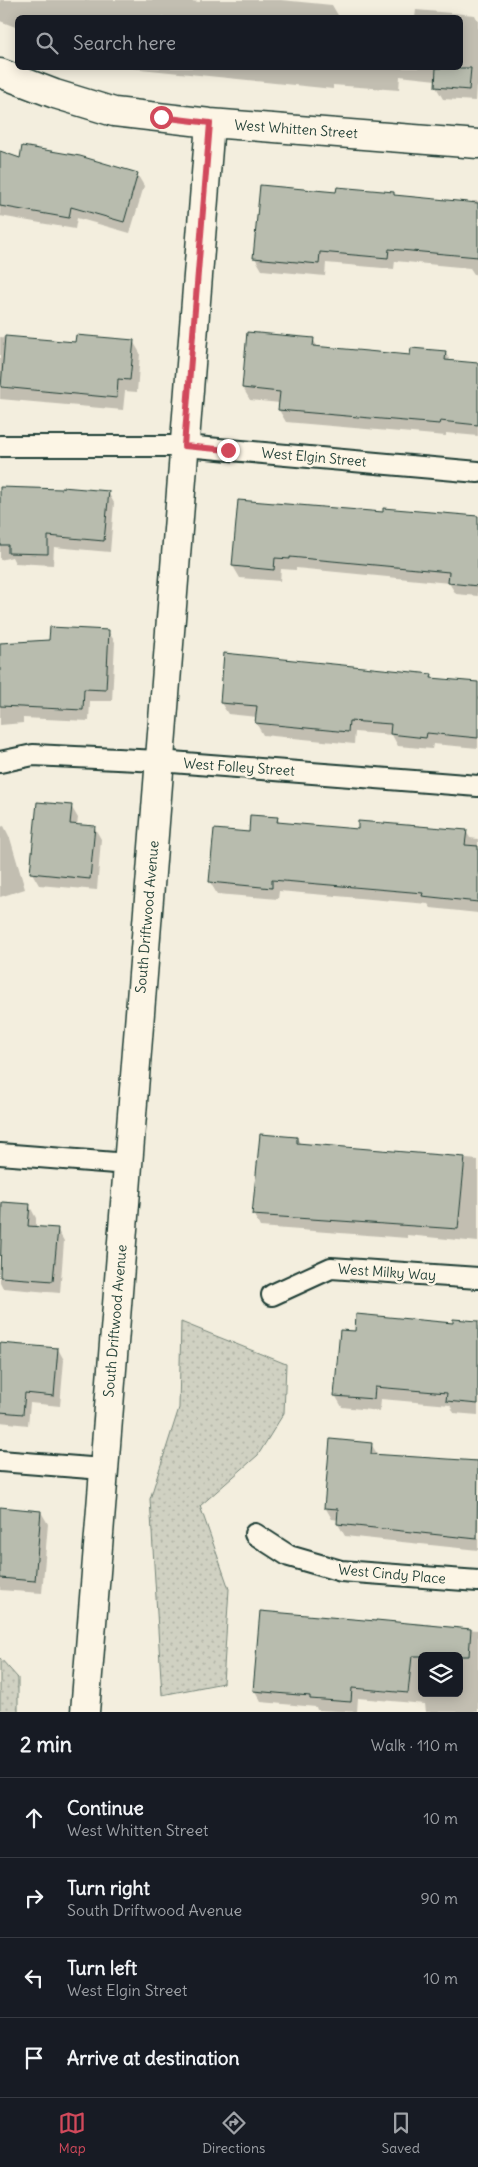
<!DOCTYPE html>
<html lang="en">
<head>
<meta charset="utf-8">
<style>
	:root { --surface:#171b24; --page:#242831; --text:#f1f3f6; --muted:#9ea1a6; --line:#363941; --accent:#d1495b }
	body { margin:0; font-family:Delius,sans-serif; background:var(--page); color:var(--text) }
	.controls { position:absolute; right:15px; bottom:15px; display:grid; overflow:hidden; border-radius:8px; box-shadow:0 2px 12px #0003 }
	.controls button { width:45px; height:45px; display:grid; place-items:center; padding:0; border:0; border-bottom:1px solid var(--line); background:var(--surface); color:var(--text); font:25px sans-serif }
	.stop { position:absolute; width:15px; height:15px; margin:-11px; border:4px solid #d1495b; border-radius:50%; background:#fff }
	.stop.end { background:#d1495b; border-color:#fff; box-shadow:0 1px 5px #0008 }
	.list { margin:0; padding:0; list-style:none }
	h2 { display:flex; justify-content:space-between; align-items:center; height:65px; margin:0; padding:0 20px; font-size:21px }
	h2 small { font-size:16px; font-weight:400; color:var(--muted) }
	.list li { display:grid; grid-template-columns:32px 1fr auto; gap:15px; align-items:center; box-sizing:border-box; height:80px; padding:0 20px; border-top:1px solid var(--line) }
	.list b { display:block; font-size:19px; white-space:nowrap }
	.list p { margin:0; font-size:16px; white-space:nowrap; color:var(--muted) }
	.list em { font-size:16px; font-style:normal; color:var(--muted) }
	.icon { flex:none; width:28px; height:28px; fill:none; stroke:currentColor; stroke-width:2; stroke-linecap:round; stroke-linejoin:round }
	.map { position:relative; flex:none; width:478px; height:1712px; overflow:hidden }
	.search { position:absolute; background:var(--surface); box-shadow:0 2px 12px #0003; left:15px; right:15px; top:15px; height:55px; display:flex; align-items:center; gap:12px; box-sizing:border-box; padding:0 18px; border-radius:8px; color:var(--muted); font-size:19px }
	.sheet { height:385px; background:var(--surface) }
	nav { display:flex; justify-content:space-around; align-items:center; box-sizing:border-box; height:70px; border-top:1px solid var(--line); background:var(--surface); font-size:14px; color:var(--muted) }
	nav a { display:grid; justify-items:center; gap:2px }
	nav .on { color:var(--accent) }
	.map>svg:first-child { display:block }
	.park { fill:url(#park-dots); stroke:#78877b }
	.shadow { fill:#0003; fill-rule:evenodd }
	.building { fill:#b8bcae; stroke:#1f3d34 }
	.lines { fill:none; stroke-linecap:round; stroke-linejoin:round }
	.street-casing { stroke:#1f3d34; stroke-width:24 }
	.secondary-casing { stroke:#1f3d34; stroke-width:31 }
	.street { stroke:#fcf5e5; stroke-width:20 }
	.secondary { stroke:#fcf5e5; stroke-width:28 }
	.route { stroke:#d1495b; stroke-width:6 }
	.labels { text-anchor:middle; stroke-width:5; stroke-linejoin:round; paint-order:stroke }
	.street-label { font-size:14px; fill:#1f3d34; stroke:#fcf5e5 }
</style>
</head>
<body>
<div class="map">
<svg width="478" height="1712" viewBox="0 0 478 1712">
	<defs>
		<pattern id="park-dots" width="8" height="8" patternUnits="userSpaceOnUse" patternTransform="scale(1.25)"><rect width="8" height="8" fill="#d0d1c2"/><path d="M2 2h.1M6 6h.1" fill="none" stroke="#b2b4a7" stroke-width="1.8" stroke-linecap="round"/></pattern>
	</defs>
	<rect width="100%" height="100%" fill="#f3eede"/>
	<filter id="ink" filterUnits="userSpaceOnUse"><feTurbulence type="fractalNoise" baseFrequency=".02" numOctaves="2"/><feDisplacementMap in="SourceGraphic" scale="10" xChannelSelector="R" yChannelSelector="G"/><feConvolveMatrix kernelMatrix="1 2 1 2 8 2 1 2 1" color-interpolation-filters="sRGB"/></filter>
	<g filter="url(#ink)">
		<!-- park -->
		<path class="park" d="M181,1322L286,1364L284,1413L258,1455L200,1506L229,1589L223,1683L162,1695L150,1499L179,1408Z
			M0,1658L18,1678V1712H0Z"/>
		<!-- shadow -->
		<path class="shadow" d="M0,0H181L200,2V0H281L332,5L339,17L18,18V28L0,21Z
			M416,10L475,15L478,21V87H476L475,101L443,99L436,87V80L400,76L399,90L333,85V89L131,68H460V18H415Z
			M0,152L21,160L137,174L144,186L130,233L77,218L75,229L0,216Z
			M395,197L472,203V201H478V275L474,274L470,268L395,261L394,269L326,263L325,276L262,270L255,258Z
			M248,334L313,339L318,348L412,356L445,352L451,362L478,364V436L446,433V436L286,422L279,410L280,403L250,400L243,388Z
			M0,337L76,344L133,341L140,353L137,392L125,391L123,410L0,399Z
			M0,488L108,492L114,503L110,552L54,547L53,565L15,563L12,557L0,560Z
			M384,513L478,518V596L456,594L449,583L296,568V570L281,569L280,581L240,578L233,566Z
			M108,631L115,642L112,701H90L89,721L23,718V723L0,725V644L50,641Z
			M431,675L433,679L478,683V748L433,744L432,749L398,746L392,735L355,732L354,744L263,735L256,723L257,717L228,714L221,703Z
			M71,806L78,818L77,825L94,827L101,839L97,890L39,885L32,873Z
			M277,818L280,823L359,830L466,831L470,838L478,839V913L431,908L428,904L279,891L278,899L217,894L210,882L250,834Z
			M4,826L10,838L25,889L0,897V827Z
			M261,1135L297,1138L301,1145L478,1160V1242L407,1235V1238L260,1227L254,1215Z
			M0,1204L29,1205L36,1218V1227L57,1229L64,1241L60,1293L3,1288L0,1282Z
			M478,1322V1415L454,1413L450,1405L381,1399L380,1411L342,1407L335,1395L356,1332Z
			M0,1344L58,1349L64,1360L60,1406L30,1403L28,1425L0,1422Z
			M371,1444L378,1455L478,1463V1550L345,1536L338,1524L339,1520L332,1519L325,1507Z
			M0,1508L41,1512L48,1524L42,1593L0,1590Z
			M262,1612L478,1630V1712H426L425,1704L358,1698L357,1712L317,1710L316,1707L261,1702L255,1691ZM422,1656H459V1693H422Z"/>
		<!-- building -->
		<path class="building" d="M436,68H471L469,90L435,87Z
			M22,146L80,156L138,173L124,222L71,207L69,218L0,206V151L20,158Z
			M260,185L336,192L337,187L394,192V195L478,203V257L389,249L388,258L320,252L319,264L253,258Z
			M247,332L314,338L313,346L410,355L411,348L446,351L445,360L478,363V425L440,421L439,424L278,410L280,392L242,388Z
			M76,335L134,340L130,380L118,379L117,398L1,387L5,336L75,342Z
			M0,487L62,489V487L109,491L104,541L48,536V554L8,553V545H0Z
			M238,500L383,512V508L478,516V586L448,583L449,572L290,557V559L275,558L274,570L232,566Z
			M50,627L109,630L106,690L84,689L83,710L0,706V643L49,640Z
			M224,653L432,674L431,678L478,682V738L427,733L426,738L390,734L391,724L349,721L348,732L255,723L257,706L220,703Z
			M37,802L72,805L70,824L95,826L90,879L30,873Z
			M250,815L278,817L277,822L358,829V821L467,830L465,845L478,846V902L422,896L423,893L272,880V888L209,882L214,829L249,832Z
			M260,1134L297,1137V1143L465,1157L458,1229L252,1215Z
			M2,1202L30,1204L28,1226L58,1228L53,1281L0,1277Z
			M356,1314L453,1323V1319L478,1321V1404L446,1401L447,1393L375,1387L374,1399L334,1396L340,1330L355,1331Z
			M0,1343L58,1348L54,1396L25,1393L23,1414L0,1412Z
			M330,1439L372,1443L371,1454L478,1461L477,1539L337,1524L338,1509L324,1508Z
			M0,1507L41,1511L35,1581L0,1578Z
			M260,1611L376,1621V1620L471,1629L469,1656H412L408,1693L352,1688L351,1702L310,1699V1696L253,1691Z"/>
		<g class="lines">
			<defs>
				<path id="street" d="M0,446H185L478,472
					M0,762L33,755L159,761L478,786
					M0,1154L128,1164
					M272,1295L331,1268L478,1278
					M0,1461L103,1469
					M255,1534L289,1556L341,1571L478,1581"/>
				<path id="secondary" d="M0,73L55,94L114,112L210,123L478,144
					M85,1712L210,123"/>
			</defs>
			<!-- street casing -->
			<use href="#street" class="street-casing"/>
			<!-- secondary casing -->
			<use href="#secondary" class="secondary-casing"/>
			<!-- street -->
			<use href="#street" class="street"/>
			<!-- secondary -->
			<use href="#secondary" class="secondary"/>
		</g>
	</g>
	<g class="lines" filter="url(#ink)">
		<!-- route -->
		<path class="route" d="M161,117L210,123L184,446L228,450"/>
	</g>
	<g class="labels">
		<!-- street labels -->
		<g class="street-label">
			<text transform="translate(296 129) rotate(4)" y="5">West Whitten Street</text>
			<text transform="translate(314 457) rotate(5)" y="5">West Elgin Street</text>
			<text transform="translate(239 767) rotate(4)" y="5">West Folley Street</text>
			<text transform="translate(147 917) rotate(-85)" y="5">South Driftwood Avenue</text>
			<text transform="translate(387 1272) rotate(4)" y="5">West Milky Way</text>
			<text transform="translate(115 1321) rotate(-85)" y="5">South Driftwood Avenue</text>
			<text transform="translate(392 1574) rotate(5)" y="5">West Cindy Place</text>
		</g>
	</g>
</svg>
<div class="controls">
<button><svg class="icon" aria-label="layers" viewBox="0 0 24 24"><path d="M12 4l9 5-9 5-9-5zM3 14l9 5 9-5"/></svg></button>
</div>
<div class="stop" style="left:161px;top:117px"></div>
<div class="stop end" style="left:228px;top:450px"></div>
<div class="search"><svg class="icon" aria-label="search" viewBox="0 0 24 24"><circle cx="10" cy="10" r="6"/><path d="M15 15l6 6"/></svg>Search here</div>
</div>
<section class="sheet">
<h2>2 min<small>Walk · 110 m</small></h2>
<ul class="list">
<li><svg class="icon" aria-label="ahead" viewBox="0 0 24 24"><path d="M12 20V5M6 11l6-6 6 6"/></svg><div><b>Continue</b><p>West Whitten Street</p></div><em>10 m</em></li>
<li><svg class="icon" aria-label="right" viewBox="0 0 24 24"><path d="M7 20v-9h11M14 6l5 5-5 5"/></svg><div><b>Turn right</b><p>South Driftwood Avenue</p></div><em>90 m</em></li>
<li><svg class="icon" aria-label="left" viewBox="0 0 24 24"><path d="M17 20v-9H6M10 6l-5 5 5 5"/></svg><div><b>Turn left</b><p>West Elgin Street</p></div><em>10 m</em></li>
<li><svg class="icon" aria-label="arrive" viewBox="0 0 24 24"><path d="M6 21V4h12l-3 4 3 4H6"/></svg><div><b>Arrive at destination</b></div></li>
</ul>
</section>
<nav>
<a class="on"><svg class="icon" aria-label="map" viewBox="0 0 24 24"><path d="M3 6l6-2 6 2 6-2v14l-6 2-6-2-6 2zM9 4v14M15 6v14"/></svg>Map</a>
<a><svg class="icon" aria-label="directions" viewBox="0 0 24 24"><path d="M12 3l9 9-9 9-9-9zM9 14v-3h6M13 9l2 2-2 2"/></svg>Directions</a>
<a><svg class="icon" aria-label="saved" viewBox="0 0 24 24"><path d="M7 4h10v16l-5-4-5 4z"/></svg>Saved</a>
</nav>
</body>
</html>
